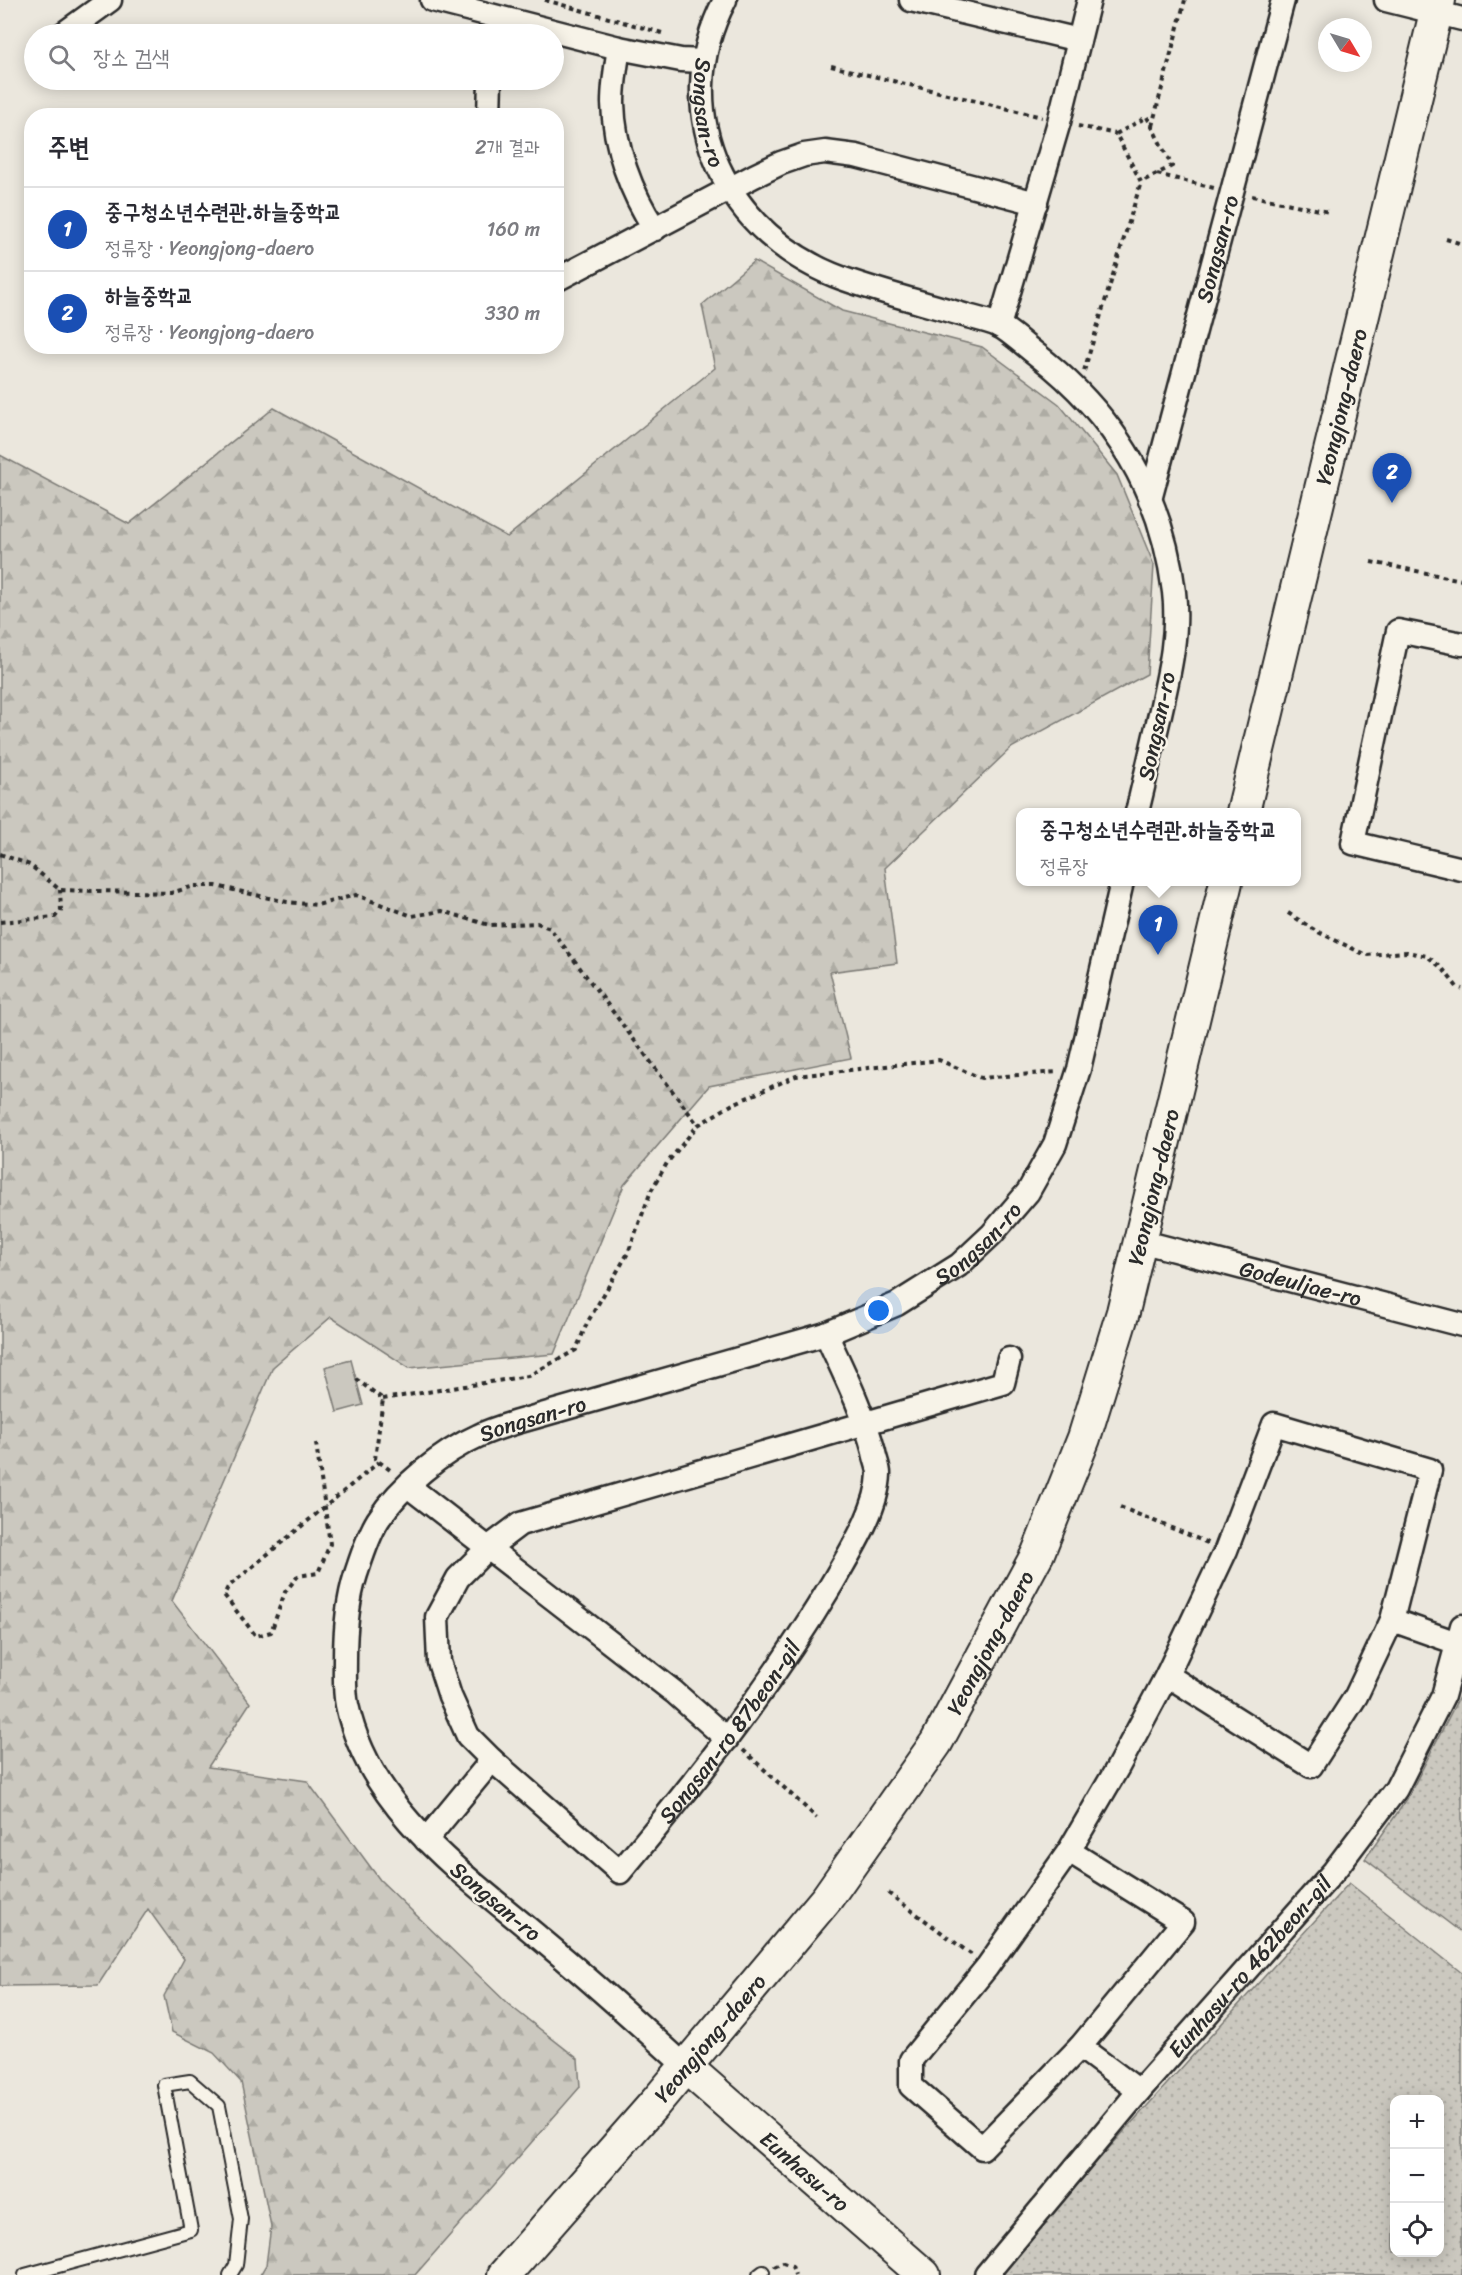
<!DOCTYPE html>
<html lang="ko">
<head>
<meta charset="utf-8">
<style>
	:root { --surface:#fff; --page:#f7f7f7; --text:#2b2b33; --muted:#7c7c81; --line:#e1e1e2; --accent:#b45309 }
	body { margin:0; font-family:Sriracha,"Poor Story",sans-serif; background:var(--page); color:var(--text) }
	.controls { position:absolute; right:18px; bottom:18px; display:grid; overflow:hidden; border-radius:12px; box-shadow:0 3px 15px #0003 }
	.controls button { width:54px; height:54px; display:grid; place-items:center; padding:0; border:0; border-bottom:2px solid var(--line); background:var(--surface); color:var(--text); font:30px sans-serif }
	.compass { position:absolute; left:1318px; top:18px; width:54px; height:54px; border-radius:50%; background:var(--surface); box-shadow:0 3px 15px #0003; rotate:128deg }
	.you { position:absolute; left:879px; top:1311px; width:21px; height:21px; margin:-15px; border:4px solid #fff; border-radius:50%; background:#1a73e8; box-shadow:0 0 0 9px #1a73e833 }
	.badge { display:grid; place-items:center; width:39px; height:39px; border-radius:50%; background:var(--accent); color:#fff; font-size:20px; font-weight:700 }
	.pin { position:absolute; translate:-50% -50px; filter:drop-shadow(0 2px 3px #0008) }
	.pin::after { content:''; position:absolute; top:32px; width:21px; height:18px; background:inherit; clip-path:polygon(0 0,100% 0,50% 100%) }
	.popup { position:absolute; left:1016px; top:808px; width:285px; height:78px; box-sizing:border-box; display:grid; place-content:center; border-radius:12px; background:var(--surface); filter:drop-shadow(0 2px 4px #0005); font-size:20px; white-space:nowrap; color:var(--muted) }
	.popup b { font-size:22px; color:var(--text) }
	.popup::after { content:''; position:absolute; left:50%; top:100%; margin-left:-12px; border:12px solid transparent; border-top-color:var(--surface) }
	.list { margin:0; padding:0; list-style:none }
	h2 { display:flex; justify-content:space-between; align-items:center; height:78px; margin:0; padding:0 24px; font-size:26px }
	h2 small { font-size:20px; font-weight:400; color:var(--muted) }
	.list li { display:grid; grid-template-columns:39px 1fr auto; gap:18px; align-items:center; box-sizing:border-box; height:84px; padding:0 24px; border-top:2px solid var(--line) }
	.list b { display:block; font-size:22px; white-space:nowrap }
	.list p { margin:0; font-size:20px; white-space:nowrap; color:var(--muted) }
	.list em { font-size:20px; font-style:normal; color:var(--muted) }
	.icon { flex:none; width:33px; height:33px; fill:none; stroke:currentColor; stroke-width:2; stroke-linecap:round; stroke-linejoin:round }
	.map { position:relative; flex:none; width:1462px; height:2275px; overflow:hidden }
	.search { position:absolute; background:var(--surface); box-shadow:0 3px 15px #0003; left:24px; top:24px; width:540px; height:66px; display:flex; align-items:center; gap:15px; box-sizing:border-box; padding:0 21px; border-radius:33px; color:var(--muted); font-size:22px }
	.panel { position:absolute; background:var(--surface); box-shadow:0 3px 15px #0003; left:24px; top:108px; width:540px; height:246px; border-radius:24px }
	.map>svg:first-child { display:block }
	.grass { fill:url(#grass-dots); stroke:#7b7a75; stroke-width:1.5; fill-rule:evenodd }
	.forest { fill:url(#forest-firs); stroke:#7b7a75; stroke-width:1.5 }
	.pitch { fill:#cbc8bf; stroke:#7b7a75; stroke-width:1.5 }
	.lines { fill:none; stroke-linecap:round; stroke-linejoin:round }
	.lane-casing { stroke:#2b2b2b; stroke-width:16 }
	.street-casing { stroke:#2b2b2b; stroke-width:27 }
	.secondary-casing { stroke:#2b2b2b; stroke-width:36 }
	.path { stroke:#2b2b2b; stroke-width:4; stroke-dasharray:4.5 4.5; stroke-linecap:butt }
	.lane { stroke:#f7f3e8; stroke-width:12 }
	.street { stroke:#f7f3e8; stroke-width:22 }
	.secondary { stroke:#f7f3e8; stroke-width:32 }
	.labels { text-anchor:middle; stroke-width:5; stroke-linejoin:round; paint-order:stroke }
	.street-label { font-size:22px; fill:#2b2b2b; stroke:#f7f3e8 }
</style>
</head>
<body>
<div class="map">
<svg width="1462" height="2275" viewBox="0 0 1462 2275">
	<defs>
		<pattern id="grass-dots" width="8" height="8" patternUnits="userSpaceOnUse" patternTransform="scale(1.5)"><rect width="8" height="8" fill="#cbc8bf"/><path d="M2 2h.1M6 6h.1" fill="none" stroke="#aeaca4" stroke-width="1.8" stroke-linecap="round"/></pattern>
		<pattern id="forest-firs" width="22" height="20" patternUnits="userSpaceOnUse" patternTransform="scale(1.5)"><rect width="22" height="20" fill="#cbc8bf"/><path d="M5 1l3.5 6h-7zM16 11l3.5 6h-7z" fill="#aeaca4"/></pattern>
	</defs>
	<rect width="100%" height="100%" fill="#ebe7dd"/>
	<filter id="ink" filterUnits="userSpaceOnUse"><feTurbulence type="fractalNoise" baseFrequency=".0167" numOctaves="2"/><feDisplacementMap in="SourceGraphic" scale="12" xChannelSelector="R" yChannelSelector="G"/><feConvolveMatrix kernelMatrix="1 2 1 2 8 2 1 2 1" color-interpolation-filters="sRGB"/></filter>
	<g filter="url(#ink)">
		<!-- grass -->
		<path class="grass" d="M1462,1687V1933L1365,1859L1407,1799L1459,1697Z
			M1349,1883L1462,1973V2275H994ZM1394,2100H1440V2252H1394Z"/>
		<!-- forest -->
		<path class="forest" d="M754,261L842,311L982,347L1059,404L1117,475L1154,565L1147,674L1011,748L885,868L897,963L830,972L851,1058L709,1086L624,1185L554,1354L409,1368L331,1317L273,1367L172,1601L250,1703L208,1767L307,1781L380,1880L508,2004L578,2059L580,2087L415,2275H260L266,2265L271,2226L241,2082L214,2053L172,2032L164,1996L184,1959L148,1909L98,1985L0,1986V455L129,524L274,408L507,537L715,368L702,305Z"/>
		<!-- pitch -->
		<path class="pitch" d="M351,1360L363,1405L337,1412L325,1367Z"/>
		<g class="lines">
			<defs>
				<path id="lane" d="M25,2275L191,2230L164,2085L190,2081L219,2106L241,2219L236,2265L230,2275
					M759,2275L763,2272"/>
				<g id="street">
					<path d="M432,0L619,48L681,60L703,61"/>
					<path id="s1" d="M725,0C665,114 728,238 844,279C881,292 920,302 957,313C970,317 985,320 998,325C1011,332 1024,345 1036,354C1115,415 1162,492 1174,592C1179,633 1169,674 1160,714C1152,747 1145,780 1137,812"/>
					<path d="M911,0L1079,40"/>
					<path d="M1386,0L1462,19"/>
					<path d="M63,34L110,0"/>
					<path d="M619,48C616,66 613,84 613,103C614,147 631,193 655,229"/>
					<path d="M489,116L490,80"/>
					<path d="M556,280L754,176L781,163L804,155L825,152L856,156L1036,203"/>
					<path d="M999,326L1059,122L1089,0"/>
					<path id="s2" d="M1150,500L1283,0"/>
					<path d="M1462,644L1398,631L1353,843L1462,869"/>
					<path id="s3" d="M1140,1241L1462,1325"/>
					<path d="M408,1486L674,1692L727,1739"/>
					<path d="M1167,1675L1311,1766L1356,1696L1392,1620L1457,1643"/>
					<path d="M492,1760L468,1736L450,1696L439,1662L437,1617L458,1578L488,1548L520,1524L1003,1383L1009,1359"/>
					<path id="s4" d="M426,1840L492,1760L620,1872C697,1780 771,1686 833,1582C850,1552 878,1509 879,1474C879,1467 875,1459 874,1452C863,1411 844,1373 826,1334"/>
					<path d="M1069,1851L1183,1922L1080,2047L1139,2091"/>
					<path d="M1080,2047L982,2148L911,2086V2060L987,1967L1069,1851L1118,1767L1167,1675L1226,1550L1274,1424L1430,1470L1392,1620"/>
					<path id="s5" d="M686,2067C637,2022 588,1978 536,1935C461,1872 369,1808 347,1705C344,1690 345,1674 345,1659C345,1630 347,1602 356,1574C362,1556 368,1536 378,1520C400,1486 442,1452 478,1436C490,1430 504,1426 517,1422L826,1334L897,1304L959,1265L992,1234L1028,1192L1055,1144L1079,1069L1122,882"/>
					<path id="s6" d="M986,2275L1139,2091L1334,1871L1396,1789L1443,1696L1462,1626"/>
				</g>
				<g id="secondary">
					<path id="s7" d="M1243,812L1439,0"/>
					<path id="s8" d="M686,2067L924,2275"/>
					<path id="s9" d="M504,2275L656,2102L827,1898L936,1743L1038,1553L1084,1438L1123,1312L1226,882"/>
				</g>
			</defs>
			<!-- lane casing -->
			<use href="#lane" class="lane-casing"/>
			<!-- street casing -->
			<use href="#street" class="street-casing"/>
			<!-- secondary casing -->
			<use href="#secondary" class="secondary-casing"/>
			<!-- path -->
			<path class="path" d="M545,0L662,33
				M831,66L1042,117
				M1147,117L1172,166L1141,182L1116,134Z
				M1078,126L1116,134
				M1152,126L1185,0
				M1157,174L1214,188
				M1252,196L1329,212
				M1446,239L1462,244
				M1084,371L1141,182
				M1371,562L1462,580
				M0,854L30,865L60,890L171,893L194,886H216L287,902L317,905L356,895L412,916L442,911L489,925L537,923L550,928L698,1125
				M1288,913L1316,931L1366,955L1407,952L1427,956L1443,969L1457,987L1462,989
				M0,922L55,917L61,910L60,890
				M356,1379L383,1399L375,1459L393,1472
				M383,1399L528,1376L576,1350L587,1323L628,1253L651,1191L667,1163L698,1125L733,1104L796,1076L939,1060L981,1078L1057,1072
				M316,1443L330,1544L318,1573L298,1576L285,1592L271,1632L256,1636L224,1595L228,1587L379,1462
				M1120,1507L1208,1543
				M743,1750L817,1818
				M888,1893L972,1955
				M774,2267L783,2263L792,2266L795,2275"/>
			<!-- lane -->
			<use href="#lane" class="lane"/>
			<!-- street -->
			<use href="#street" class="street"/>
			<!-- secondary -->
			<use href="#secondary" class="secondary"/>
		</g>
	</g>
	<g class="labels">
		<!-- street labels -->
		<g class="street-label">
			<text dy="8" stroke="none"><textPath href="#s1" startOffset="117">Songsan-ro</textPath></text>
			<text dy="8" stroke="none"><textPath href="#s2" startOffset="260">Songsan-ro</textPath></text>
			<text dy="8" stroke="none"><textPath href="#s7" startOffset="417">Yeongjong-daero</textPath></text>
			<text transform="translate(1156 726) rotate(-78)" y="8">Songsan-ro</text>
			<text dy="8" stroke="none"><textPath href="#s9" startOffset="1286">Yeongjong-daero</textPath></text>
			<text dy="8" stroke="none"><textPath href="#s5" startOffset="1368">Songsan-ro</textPath></text>
			<text dy="8" stroke="none"><textPath href="#s3" startOffset="166">Godeuljae-ro</textPath></text>
			<text dy="8" stroke="none"><textPath href="#s5" startOffset="884">Songsan-ro</textPath></text>
			<text dy="8" stroke="none"><textPath href="#s9" startOffset="800">Yeongjong-daero</textPath></text>
			<text dy="8" stroke="none"><textPath href="#s4" startOffset="452">Songsan-ro 87beon-gil</textPath></text>
			<text transform="translate(496 1901) rotate(40)" y="8">Songsan-ro</text>
			<text dy="8" stroke="none"><textPath href="#s6" startOffset="406">Eunhasu-ro 462beon-gil</textPath></text>
			<text dy="8" stroke="none"><textPath href="#s9" startOffset="314">Yeongjong-daero</textPath></text>
			<text dy="8" stroke="none"><textPath href="#s8" startOffset="158">Eunhasu-ro</textPath></text>
		</g>
	</g>
</svg>
<div class="controls">
<button>+</button>
<button>−</button>
<button><svg class="icon" aria-label="locate" viewBox="0 0 24 24"><circle cx="12" cy="12" r="6"/><path d="M12 2v4M12 18v4M2 12h4M18 12h4"/></svg></button>
</div>
<svg class="compass" viewBox="-18 -18 36 36"><path d="M0-13l5 13h-10z" fill="#e53935"/><path d="M0 13l5-13h-10z" fill="#7c7c81"/></svg>
<div class="you"></div>
<div class="pin badge" style="left:1158px;top:955px;background:#1a4fb4">1</div>
<div class="popup"><b>중구청소년수련관.하늘중학교</b>정류장</div>
<div class="pin badge" style="left:1392px;top:503px;background:#1a4fb4">2</div>
<div class="search"><svg class="icon" aria-label="search" viewBox="0 0 24 24"><circle cx="10" cy="10" r="6"/><path d="M15 15l6 6"/></svg>장소 검색</div>
<section class="panel">
<h2>주변<small>2개 결과</small></h2>
<ul class="list">
<li><span class="badge" style="background:#1a4fb4">1</span><div><b>중구청소년수련관.하늘중학교</b><p>정류장 · Yeongjong-daero</p></div><em>160 m</em></li>
<li><span class="badge" style="background:#1a4fb4">2</span><div><b>하늘중학교</b><p>정류장 · Yeongjong-daero</p></div><em>330 m</em></li>
</ul>
</section>
</div>
</body>
</html>
